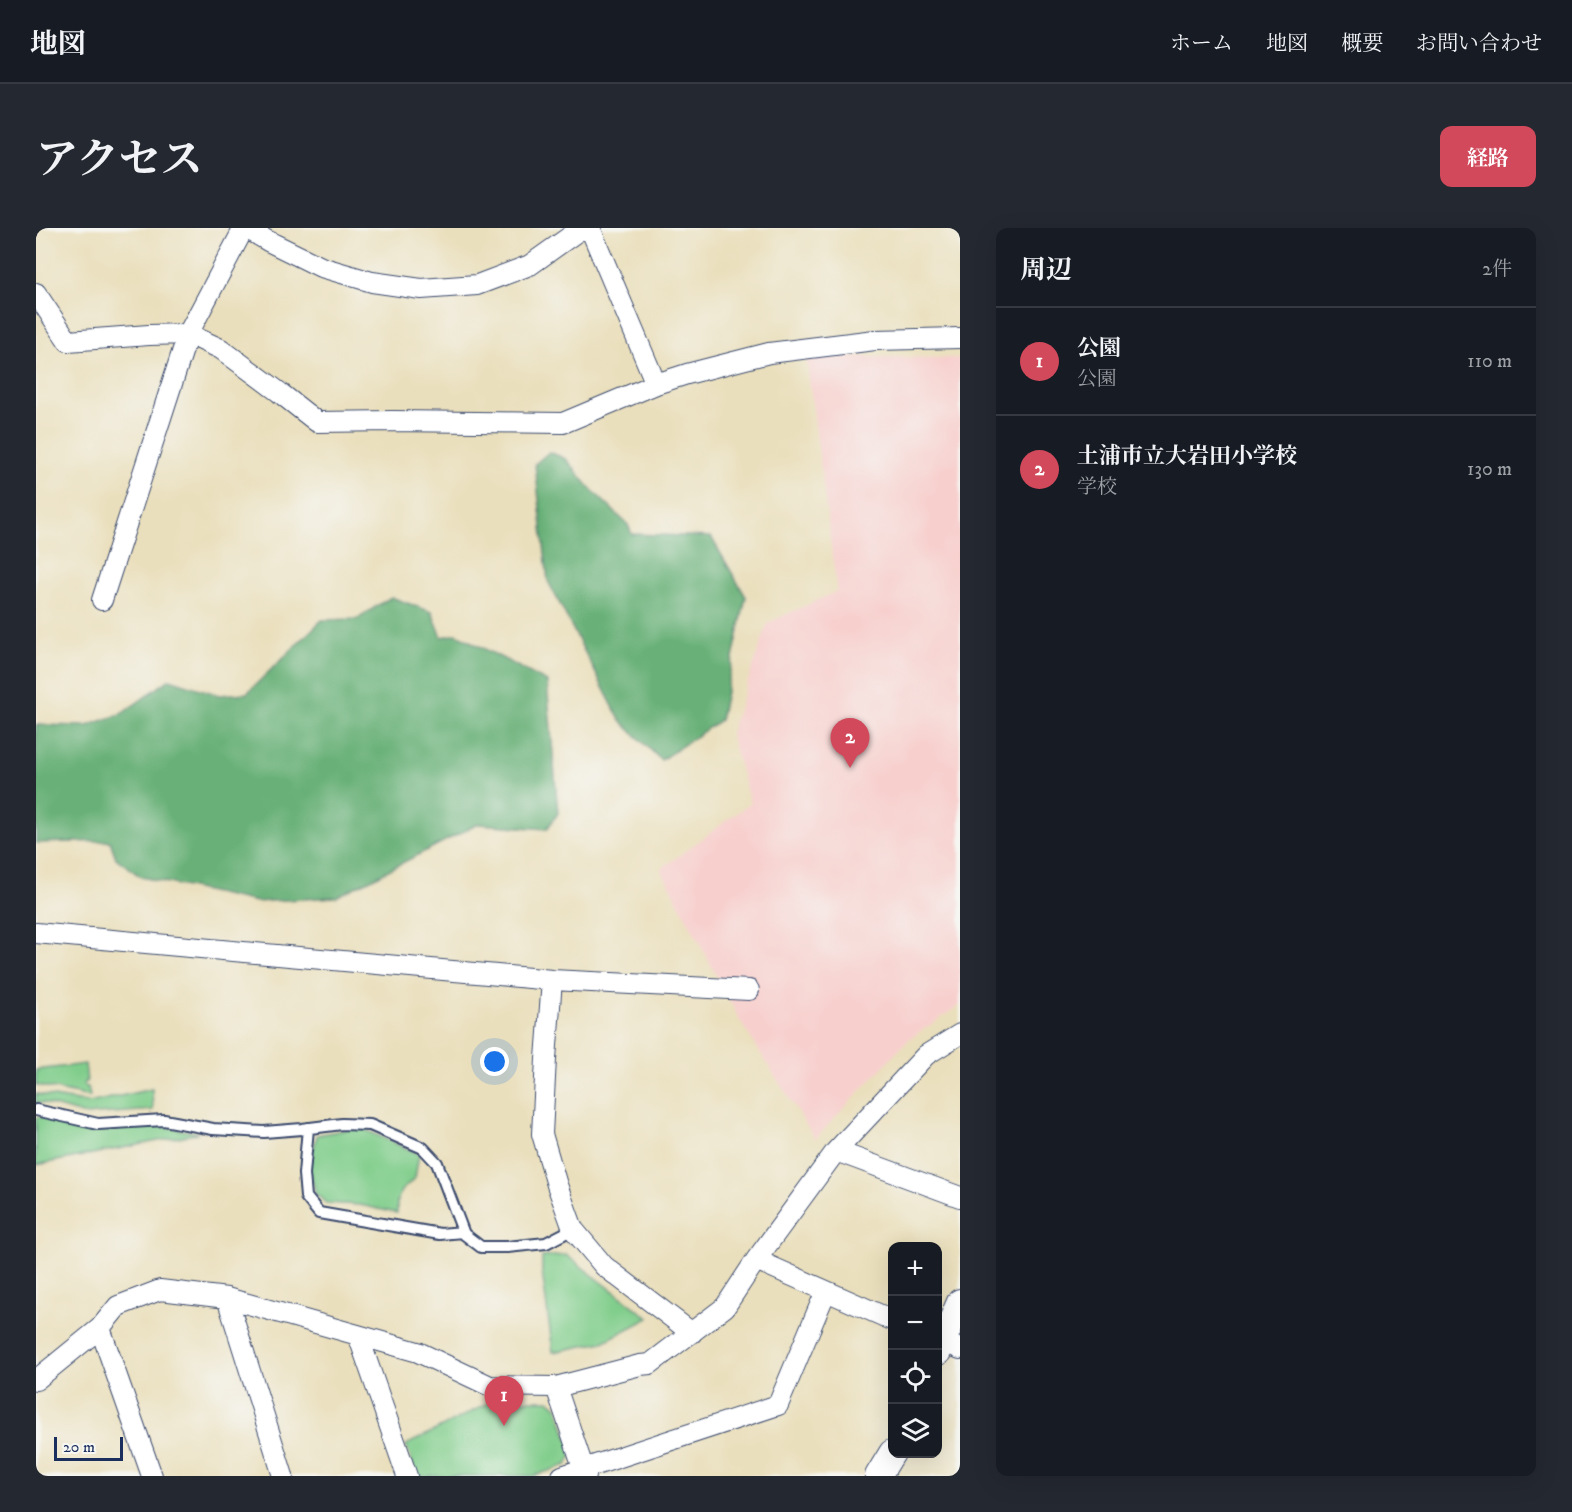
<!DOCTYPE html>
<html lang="ja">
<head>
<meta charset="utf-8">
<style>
	:root { --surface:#171b24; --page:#242831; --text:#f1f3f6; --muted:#9ea1a6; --line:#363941; --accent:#d1495b }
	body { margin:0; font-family:"IM FELL DW Pica","Noto Serif JP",serif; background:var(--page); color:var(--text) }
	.controls { position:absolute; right:18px; bottom:18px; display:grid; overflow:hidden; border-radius:12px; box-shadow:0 6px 24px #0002 }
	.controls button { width:54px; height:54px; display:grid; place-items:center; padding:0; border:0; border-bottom:2px solid var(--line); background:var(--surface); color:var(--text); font:30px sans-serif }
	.scale { position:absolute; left:18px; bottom:15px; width:69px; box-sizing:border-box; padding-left:6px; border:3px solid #1b2f5e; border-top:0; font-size:16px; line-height:21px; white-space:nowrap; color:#1b2f5e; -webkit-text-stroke:4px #f6f6f2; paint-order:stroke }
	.you { position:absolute; left:459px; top:834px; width:21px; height:21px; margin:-15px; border:4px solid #fff; border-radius:50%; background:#1a73e8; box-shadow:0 0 0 9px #1a73e833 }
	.badge { display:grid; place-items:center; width:39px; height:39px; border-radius:50%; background:var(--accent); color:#fff; font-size:20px; font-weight:700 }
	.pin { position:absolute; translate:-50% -50px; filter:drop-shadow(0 2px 3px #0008) }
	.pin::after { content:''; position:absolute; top:32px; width:21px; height:18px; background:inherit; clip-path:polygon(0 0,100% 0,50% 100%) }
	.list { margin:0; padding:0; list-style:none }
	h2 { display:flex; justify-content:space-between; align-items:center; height:78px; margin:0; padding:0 24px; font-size:26px }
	h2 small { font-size:20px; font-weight:400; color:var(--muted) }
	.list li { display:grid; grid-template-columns:39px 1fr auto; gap:18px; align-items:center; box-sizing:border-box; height:108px; padding:0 24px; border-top:2px solid var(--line) }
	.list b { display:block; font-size:22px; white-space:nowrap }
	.list p { margin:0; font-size:20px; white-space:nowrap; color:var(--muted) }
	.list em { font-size:20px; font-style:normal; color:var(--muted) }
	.icon { flex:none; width:33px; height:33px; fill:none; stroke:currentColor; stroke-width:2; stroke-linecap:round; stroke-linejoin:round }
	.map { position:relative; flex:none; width:924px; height:1248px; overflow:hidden; border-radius:12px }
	header { display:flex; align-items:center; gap:36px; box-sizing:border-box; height:84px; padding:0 30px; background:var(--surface); border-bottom:2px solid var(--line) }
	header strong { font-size:28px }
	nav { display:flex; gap:33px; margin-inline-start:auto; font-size:21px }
	.intro { display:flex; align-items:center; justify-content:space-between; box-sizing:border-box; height:144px; padding:0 36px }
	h1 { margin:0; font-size:42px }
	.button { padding:15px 27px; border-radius:12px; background:var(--accent); color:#fff; font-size:21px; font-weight:700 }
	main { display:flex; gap:36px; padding:0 36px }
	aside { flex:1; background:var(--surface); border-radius:12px; box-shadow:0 6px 24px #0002 }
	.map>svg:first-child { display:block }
	.built { fill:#f7d0ce }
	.green { fill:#80cd8b; stroke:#4e7e74; stroke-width:1.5 }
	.forest { fill:#68b077; stroke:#42706a; stroke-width:1.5 }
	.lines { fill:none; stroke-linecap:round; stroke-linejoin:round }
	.service-casing { stroke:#3a496c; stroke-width:14 }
	.minor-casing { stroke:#3a496c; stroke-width:22 }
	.tertiary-casing { stroke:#3a496c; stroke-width:28 }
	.service { stroke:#fff; stroke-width:10 }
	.minor { stroke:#fff; stroke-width:20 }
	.tertiary { stroke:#fff; stroke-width:26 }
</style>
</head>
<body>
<header>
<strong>地図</strong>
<nav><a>ホーム</a><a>地図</a><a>概要</a><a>お問い合わせ</a></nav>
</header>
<div class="intro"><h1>アクセス</h1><a class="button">経路</a></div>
<main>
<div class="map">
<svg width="924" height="1248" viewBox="0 0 924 1248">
	<rect width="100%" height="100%" fill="#f6f6f2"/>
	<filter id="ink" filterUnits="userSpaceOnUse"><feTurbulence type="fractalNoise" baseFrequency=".0167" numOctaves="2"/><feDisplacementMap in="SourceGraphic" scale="12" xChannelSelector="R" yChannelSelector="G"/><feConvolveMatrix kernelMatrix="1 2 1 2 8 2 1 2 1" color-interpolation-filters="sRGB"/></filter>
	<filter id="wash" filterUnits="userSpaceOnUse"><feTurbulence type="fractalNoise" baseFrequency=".008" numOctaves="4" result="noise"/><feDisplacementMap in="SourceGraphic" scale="24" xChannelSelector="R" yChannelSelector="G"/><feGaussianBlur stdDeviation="1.35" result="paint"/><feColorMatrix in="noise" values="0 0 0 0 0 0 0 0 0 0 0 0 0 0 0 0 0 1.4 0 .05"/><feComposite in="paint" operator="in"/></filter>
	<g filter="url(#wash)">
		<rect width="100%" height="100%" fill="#eadfbc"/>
		<!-- built -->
		<path class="built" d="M770,128L924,130V777L873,811L779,911L704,793L625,641L714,575L694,505L732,395L801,363Z"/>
		<!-- green -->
		<path class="green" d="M49,836L51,854H48L49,859H52L54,869L0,857V842Z
			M116,861L117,882L49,887L8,875H0V866L53,875Z
			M0,889H6L49,902H64L114,896L163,905L0,937Z
			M323,899L383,926L379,950L365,963L361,973V985L324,977L290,975L280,966L273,940L281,907Z
			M530,1027L613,1090L567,1114L517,1124L506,1044V1029Z
			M455,1164L483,1172H513L522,1180L537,1226L531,1237L497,1248H381L370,1217L451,1176Z"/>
		<!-- forest -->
		<path class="forest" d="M513,224L530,231L555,261L592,297L596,306L675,309L710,369L684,492L625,532L584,492L512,353L499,236Z
			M355,369L396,384L406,409L421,406L511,454L522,585L511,601L442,596L300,669L220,674L105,649L80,630L74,613L0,615V497L51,498L85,486L134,451L183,467L211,465L286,392L321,391Z"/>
	</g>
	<g filter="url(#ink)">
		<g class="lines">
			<defs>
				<path id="service" d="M0,882L62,896L128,892L177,901L228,904L266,901L306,896L334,897L387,920L401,935L428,1006L445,1019H471L510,1015L537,1001
					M272,900L268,946L270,969L283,985L404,1006L427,1004"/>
				<path id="minor" d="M210,0L232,13L285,39L336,54L385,61L441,57L494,37L546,0
					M554,0L620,156
					M0,65L32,113L113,107L152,106L185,121L243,164L281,194L357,193L527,195L620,156L651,146L733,125L839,112L924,110
					M66,372L152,106L208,0
					M0,705L516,752L713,762
					M516,752L510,831L506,906L521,957L537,1001L568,1038L656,1105
					M800,923L924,969
					M720,1032L856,1092
					M191,1070L247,1248
					M64,1100L116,1248
					M322,1107L371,1248
					M902,1111L924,1121
					M0,1152L64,1100L82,1078L124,1062L191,1070L382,1124L454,1158L520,1159L604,1137L614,1136L689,1079L720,1032L800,923L890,827L924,806
					M520,1159L550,1248
					M526,1248L742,1177L790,1063"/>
				<path id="tertiary" d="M902,1124L924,1074
					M842,1248L856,1225"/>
			</defs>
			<!-- service casing -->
			<use href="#service" class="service-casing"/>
			<!-- minor casing -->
			<use href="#minor" class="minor-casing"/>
			<!-- tertiary casing -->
			<use href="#tertiary" class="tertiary-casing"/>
			<!-- service -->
			<use href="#service" class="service"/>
			<!-- minor -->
			<use href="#minor" class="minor"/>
			<!-- tertiary -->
			<use href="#tertiary" class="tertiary"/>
		</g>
	</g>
</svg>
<div class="controls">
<button>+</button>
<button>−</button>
<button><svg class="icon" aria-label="locate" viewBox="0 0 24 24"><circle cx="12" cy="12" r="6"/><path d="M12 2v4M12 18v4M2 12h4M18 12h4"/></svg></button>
<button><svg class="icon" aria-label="layers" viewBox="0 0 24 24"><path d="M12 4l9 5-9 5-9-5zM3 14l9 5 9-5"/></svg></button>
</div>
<div class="scale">20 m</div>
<div class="you"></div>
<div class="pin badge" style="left:468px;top:1198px">1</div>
<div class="pin badge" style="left:814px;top:540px">2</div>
</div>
<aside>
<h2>周辺<small>2件</small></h2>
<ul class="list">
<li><span class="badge">1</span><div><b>公園</b><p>公園</p></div><em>110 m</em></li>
<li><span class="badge">2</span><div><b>土浦市立大岩田小学校</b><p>学校</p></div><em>130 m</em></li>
</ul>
</aside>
</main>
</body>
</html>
